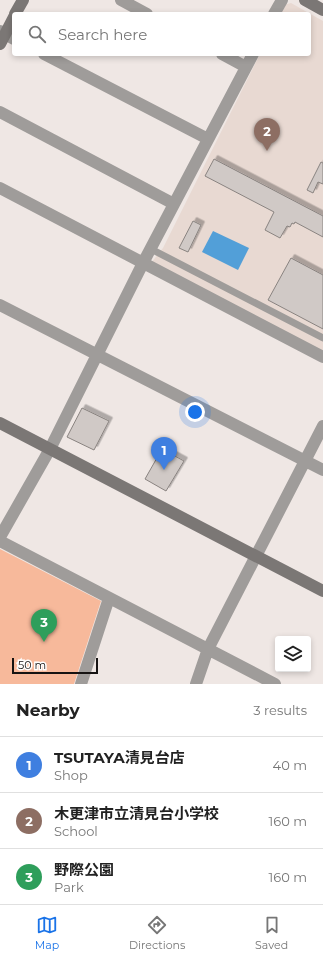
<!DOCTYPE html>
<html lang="en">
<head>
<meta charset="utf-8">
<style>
	:root { --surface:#fff; --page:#f6f6f6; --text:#222; --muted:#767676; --line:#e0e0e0; --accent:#1a73e8 }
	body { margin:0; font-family:Montserrat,"Noto Sans JP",sans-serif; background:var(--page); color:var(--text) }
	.controls { position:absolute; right:12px; bottom:12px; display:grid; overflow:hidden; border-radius:4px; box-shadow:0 2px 6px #0003 }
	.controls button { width:36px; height:36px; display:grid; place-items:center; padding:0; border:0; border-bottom:1px solid var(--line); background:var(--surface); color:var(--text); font:20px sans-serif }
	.scale { position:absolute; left:12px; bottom:10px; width:86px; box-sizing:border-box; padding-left:4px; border:2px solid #161312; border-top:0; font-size:11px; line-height:14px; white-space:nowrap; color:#161312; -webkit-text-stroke:3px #fff; paint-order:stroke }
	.you { position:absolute; left:195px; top:412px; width:14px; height:14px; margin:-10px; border:3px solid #fff; border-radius:50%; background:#1a73e8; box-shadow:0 0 0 6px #1a73e833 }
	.badge { display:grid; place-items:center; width:26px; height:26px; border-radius:50%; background:var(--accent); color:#fff; font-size:13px; font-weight:700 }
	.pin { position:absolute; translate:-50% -33px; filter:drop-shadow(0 1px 2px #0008) }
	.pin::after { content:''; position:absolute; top:21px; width:14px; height:12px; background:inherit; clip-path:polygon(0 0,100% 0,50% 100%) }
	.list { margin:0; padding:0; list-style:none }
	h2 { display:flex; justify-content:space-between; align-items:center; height:52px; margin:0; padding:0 16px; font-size:17px }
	h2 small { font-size:13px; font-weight:400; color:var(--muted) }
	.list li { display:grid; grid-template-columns:26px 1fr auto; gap:12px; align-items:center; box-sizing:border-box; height:56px; padding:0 16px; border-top:1px solid var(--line) }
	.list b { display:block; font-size:15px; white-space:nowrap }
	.list p { margin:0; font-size:13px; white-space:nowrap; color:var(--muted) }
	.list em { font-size:13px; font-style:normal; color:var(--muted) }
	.icon { flex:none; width:22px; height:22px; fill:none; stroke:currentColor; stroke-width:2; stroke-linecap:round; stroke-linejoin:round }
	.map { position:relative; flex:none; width:323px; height:684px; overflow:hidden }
	.search { position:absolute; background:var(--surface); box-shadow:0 2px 6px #0003; left:12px; right:12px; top:12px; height:44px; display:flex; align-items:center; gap:10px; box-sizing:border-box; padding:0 14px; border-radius:4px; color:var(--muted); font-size:15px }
	.sheet { height:220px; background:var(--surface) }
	nav { display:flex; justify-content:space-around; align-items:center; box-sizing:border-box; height:56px; border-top:1px solid var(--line); background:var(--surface); font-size:11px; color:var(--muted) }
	nav a { display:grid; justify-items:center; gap:2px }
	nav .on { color:var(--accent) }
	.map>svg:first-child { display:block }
	.built { fill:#e8d9d2 }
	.green { fill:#f7b99b }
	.water { fill:#529fd8 }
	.building { fill:#d0c9c6; stroke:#898380; filter:url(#shadow) }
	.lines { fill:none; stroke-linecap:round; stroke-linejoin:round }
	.lane { stroke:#9f9c9a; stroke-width:7 }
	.street { stroke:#9f9c9a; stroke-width:12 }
	.secondary { stroke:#7b7775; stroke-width:12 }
</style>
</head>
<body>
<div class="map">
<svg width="323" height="684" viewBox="0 0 323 684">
	<defs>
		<filter id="shadow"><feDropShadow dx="3.5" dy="-3.5" stdDeviation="0" flood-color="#0004"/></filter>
	</defs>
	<rect width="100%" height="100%" fill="#efe7e4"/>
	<!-- built -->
	<path class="built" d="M291,3L323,21V353L151,263L163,248L260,54H309V14H280L284,5Z"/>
	<!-- green -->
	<path class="green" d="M0,549L101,601L74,684H0Z"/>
	<!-- water -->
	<path class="water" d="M213,231L249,248L238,270L202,252Z"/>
	<!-- building -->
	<path class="building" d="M214,159L323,216V237L295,222L294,224L292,223L290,227L287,226L280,238L265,230L274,212L205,176Z
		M321,162L323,163V184L318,182L313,193L307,190Z
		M193,221L201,225L188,252L179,248Z
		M291,258L323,275V329L268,300Z
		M82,408L109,421L94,450L67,437Z
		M162,449L184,461L166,491L145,479Z"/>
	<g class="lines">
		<!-- lane -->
		<path class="lane" d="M151,249L323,338"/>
		<!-- street -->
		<path class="street" d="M121,0L147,14
			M274,14L282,0
			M0,31L14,39
			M44,54L208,139
			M222,54L246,67
			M0,112L174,204
			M0,188L323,357
			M0,305L323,470
			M0,537L50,449L143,263L253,54
			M0,541L275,684
			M81,684L109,598
			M196,684L208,649L323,426"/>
		<!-- secondary -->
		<path class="secondary" d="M305,0L323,10
			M15,14L23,0
			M0,44L14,17
			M0,423L323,591"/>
	</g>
</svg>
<div class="controls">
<button><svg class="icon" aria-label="layers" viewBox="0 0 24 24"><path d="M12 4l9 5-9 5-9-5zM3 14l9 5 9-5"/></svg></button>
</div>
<div class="scale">50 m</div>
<div class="you"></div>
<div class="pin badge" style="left:164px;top:470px;background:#3f7fe0">1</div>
<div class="pin badge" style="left:267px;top:151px;background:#8d6e63">2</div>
<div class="pin badge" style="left:44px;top:642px;background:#2e9e5b">3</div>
<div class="search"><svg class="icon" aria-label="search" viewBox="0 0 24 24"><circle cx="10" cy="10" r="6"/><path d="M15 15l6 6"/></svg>Search here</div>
</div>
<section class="sheet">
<h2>Nearby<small>3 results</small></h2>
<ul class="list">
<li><span class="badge" style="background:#3f7fe0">1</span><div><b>TSUTAYA清見台店</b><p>Shop</p></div><em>40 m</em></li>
<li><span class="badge" style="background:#8d6e63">2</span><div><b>木更津市立清見台小学校</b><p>School</p></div><em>160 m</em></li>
<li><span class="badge" style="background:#2e9e5b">3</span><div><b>野際公園</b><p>Park</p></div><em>160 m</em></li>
</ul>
</section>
<nav>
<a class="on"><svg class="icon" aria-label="map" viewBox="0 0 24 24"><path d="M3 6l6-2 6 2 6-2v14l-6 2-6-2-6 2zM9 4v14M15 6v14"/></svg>Map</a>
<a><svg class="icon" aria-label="directions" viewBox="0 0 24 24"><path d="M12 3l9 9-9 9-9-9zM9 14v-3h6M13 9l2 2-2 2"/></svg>Directions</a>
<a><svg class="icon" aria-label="saved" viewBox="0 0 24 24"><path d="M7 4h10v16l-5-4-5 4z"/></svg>Saved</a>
</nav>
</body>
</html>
